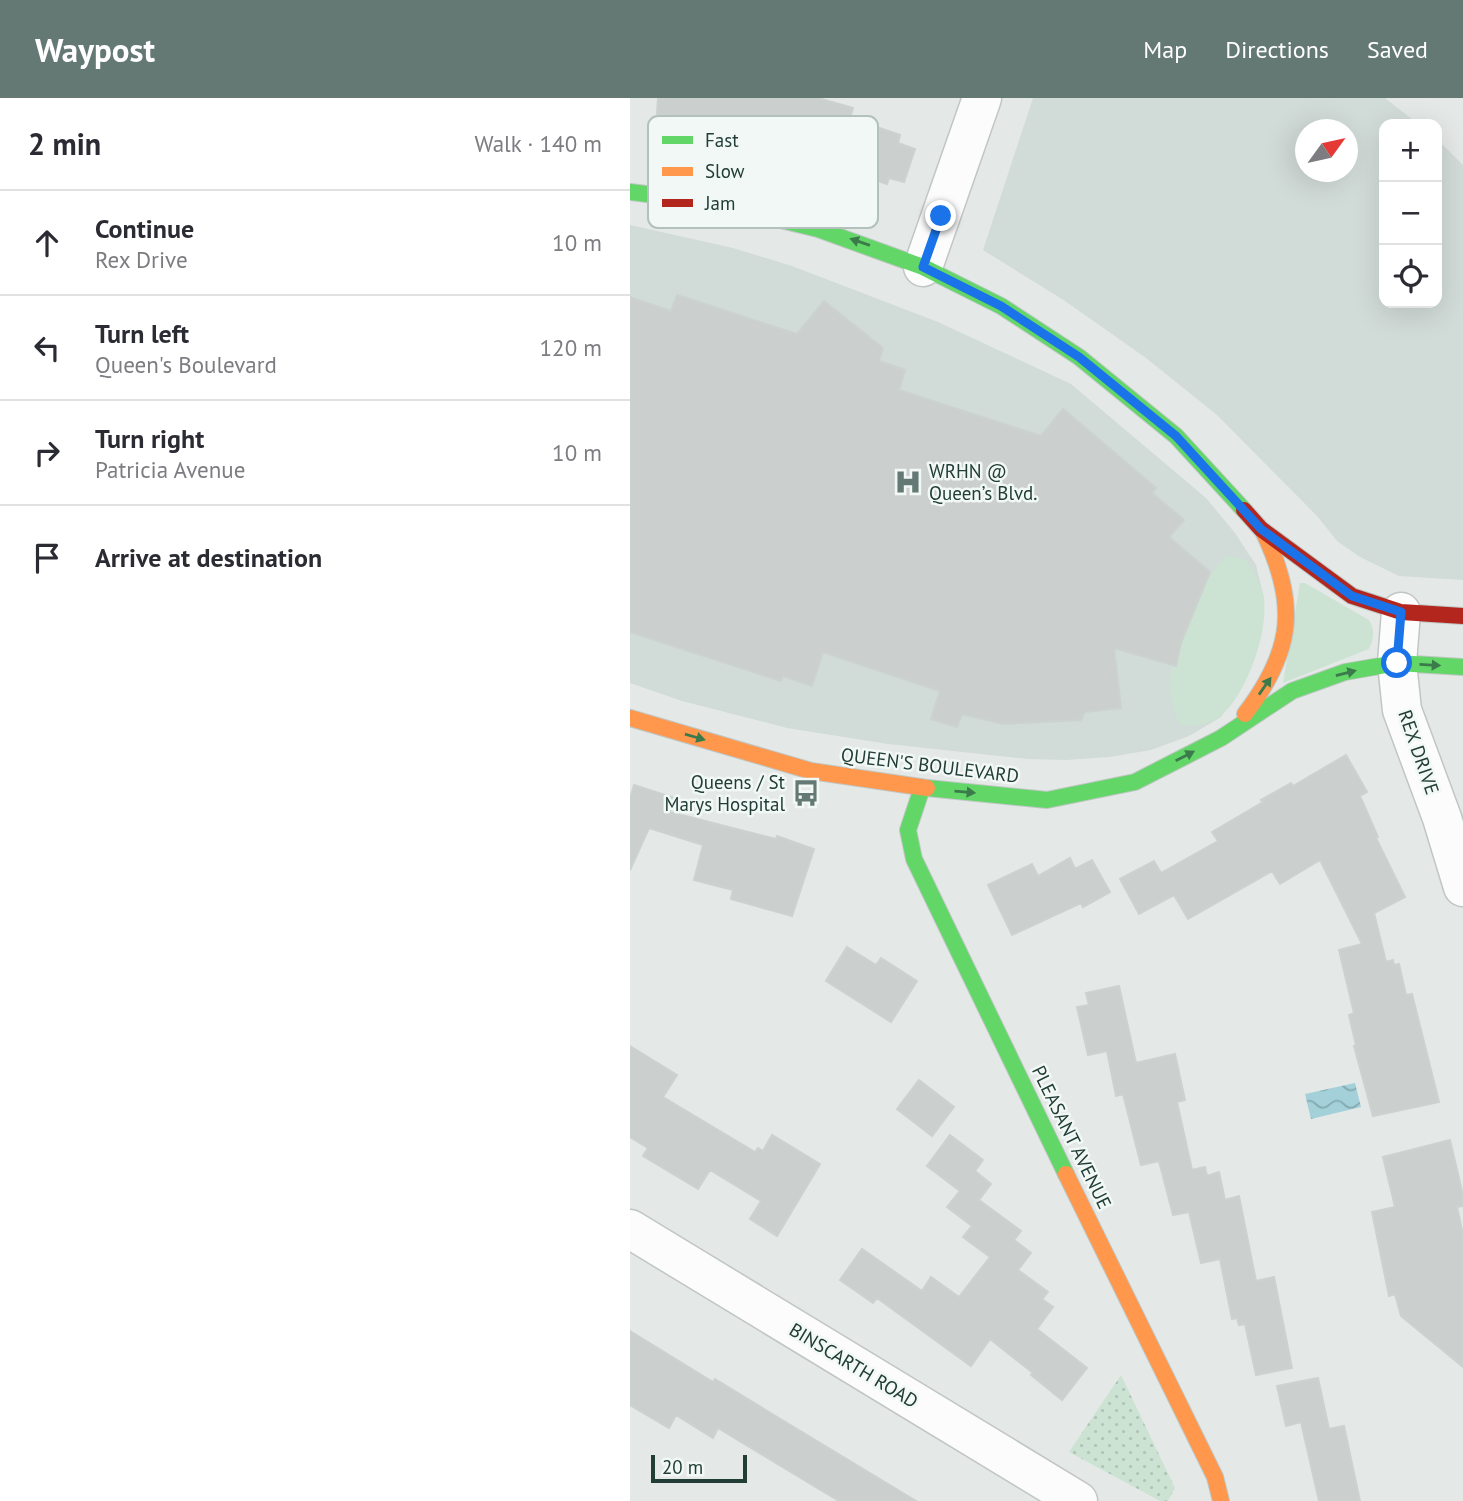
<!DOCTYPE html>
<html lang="en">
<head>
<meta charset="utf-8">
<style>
	:root { --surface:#fff; --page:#f2f2f3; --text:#2b2b33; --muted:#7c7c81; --line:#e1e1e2; --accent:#657974 }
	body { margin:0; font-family:"PT Sans",sans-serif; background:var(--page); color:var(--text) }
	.controls { position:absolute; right:21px; top:21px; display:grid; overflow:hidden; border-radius:14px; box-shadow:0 7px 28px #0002 }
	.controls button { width:63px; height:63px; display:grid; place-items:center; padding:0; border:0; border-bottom:2px solid var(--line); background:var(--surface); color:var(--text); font:35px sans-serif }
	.compass { position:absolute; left:665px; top:21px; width:63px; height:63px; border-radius:50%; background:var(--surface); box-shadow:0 7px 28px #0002; rotate:57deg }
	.scale { position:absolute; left:21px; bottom:18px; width:96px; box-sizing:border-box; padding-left:7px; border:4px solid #213d36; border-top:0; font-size:19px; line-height:24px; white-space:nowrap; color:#213d36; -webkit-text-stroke:5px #f2f8f5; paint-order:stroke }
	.stop { position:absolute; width:21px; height:21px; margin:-16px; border:5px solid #1a73e8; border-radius:50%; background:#fff }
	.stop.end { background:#1a73e8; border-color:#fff; box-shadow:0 2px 7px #0008 }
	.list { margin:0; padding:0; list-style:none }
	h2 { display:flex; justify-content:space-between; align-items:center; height:91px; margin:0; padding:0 28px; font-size:30px }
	h2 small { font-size:23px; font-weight:400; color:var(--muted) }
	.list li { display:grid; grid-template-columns:46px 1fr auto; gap:21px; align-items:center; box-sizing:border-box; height:105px; padding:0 28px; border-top:2px solid var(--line) }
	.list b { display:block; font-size:26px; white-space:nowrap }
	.list p { margin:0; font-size:23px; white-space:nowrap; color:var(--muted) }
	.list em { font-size:23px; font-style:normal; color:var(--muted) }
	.icon { flex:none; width:38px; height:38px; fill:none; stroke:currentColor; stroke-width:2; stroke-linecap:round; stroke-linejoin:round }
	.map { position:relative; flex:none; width:833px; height:1403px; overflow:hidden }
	header { display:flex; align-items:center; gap:42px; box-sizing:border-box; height:98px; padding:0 35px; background:var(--accent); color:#fff }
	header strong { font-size:33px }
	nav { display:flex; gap:38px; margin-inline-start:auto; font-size:24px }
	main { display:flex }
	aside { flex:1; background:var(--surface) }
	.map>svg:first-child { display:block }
	.built { fill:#d1dbd7; fill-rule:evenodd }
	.grass { fill:#cce3d4 }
	.park { fill:url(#park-dots) }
	.water { fill:url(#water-waves) }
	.building { fill:#cbd0ce; stroke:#ccd2d0; stroke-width:2 }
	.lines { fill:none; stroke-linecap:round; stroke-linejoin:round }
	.street-casing { stroke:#c1c6c4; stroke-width:41 }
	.fast-casing { stroke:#bfc7c4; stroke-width:18 }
	.slow-casing { stroke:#bfc7c4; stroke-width:18 }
	.jam-casing { stroke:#bfc7c4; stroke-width:18 }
	.street { stroke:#fbfcfb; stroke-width:38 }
	.fast { stroke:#63d668; stroke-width:16 }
	.slow { stroke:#ff974d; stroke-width:16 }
	.jam { stroke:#b3261e; stroke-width:16 }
	.oneway { fill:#3b7a4a }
	.route { stroke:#1a73e8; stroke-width:9 }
	.labels { text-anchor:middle; stroke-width:5; stroke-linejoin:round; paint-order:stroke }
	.poi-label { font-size:19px; fill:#213d36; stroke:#f2f8f5; text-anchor:start }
	.street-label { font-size:19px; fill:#213d36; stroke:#f2f8f5 }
	.key { fill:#f2f8f5; stroke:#b3c0bc; stroke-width:2 }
	.key-label { font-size:19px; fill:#213d36 }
</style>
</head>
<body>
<header>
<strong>Waypost</strong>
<nav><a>Map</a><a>Directions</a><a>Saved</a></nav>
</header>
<main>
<aside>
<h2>2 min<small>Walk · 140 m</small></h2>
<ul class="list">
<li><svg class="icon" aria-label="ahead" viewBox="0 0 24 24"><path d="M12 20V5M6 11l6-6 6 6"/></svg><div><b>Continue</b><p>Rex Drive</p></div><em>10 m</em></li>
<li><svg class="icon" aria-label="left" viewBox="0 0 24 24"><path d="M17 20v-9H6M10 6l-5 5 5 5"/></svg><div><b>Turn left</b><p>Queen's Boulevard</p></div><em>120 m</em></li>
<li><svg class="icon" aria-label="right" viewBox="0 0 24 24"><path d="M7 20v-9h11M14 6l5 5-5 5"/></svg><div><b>Turn right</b><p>Patricia Avenue</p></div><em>10 m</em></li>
<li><svg class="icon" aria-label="arrive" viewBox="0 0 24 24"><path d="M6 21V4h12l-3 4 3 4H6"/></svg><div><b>Arrive at destination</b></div></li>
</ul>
</aside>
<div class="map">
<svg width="833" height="1403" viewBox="0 0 833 1403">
	<defs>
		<pattern id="park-dots" width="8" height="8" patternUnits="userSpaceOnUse" patternTransform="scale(1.75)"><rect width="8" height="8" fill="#cce3d4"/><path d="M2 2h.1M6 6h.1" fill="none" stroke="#afc4b7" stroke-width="1.8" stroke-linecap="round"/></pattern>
		<pattern id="water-waves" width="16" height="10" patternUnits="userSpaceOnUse" patternTransform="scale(1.75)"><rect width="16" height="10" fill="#a3d0d9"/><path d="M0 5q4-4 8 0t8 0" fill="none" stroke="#84aab1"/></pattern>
	</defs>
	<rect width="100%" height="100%" fill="#e4e9e7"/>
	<!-- built -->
	<path class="built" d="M403,0H755L788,26H754V205H807V41L833,67V482L769,478L730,459L707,443L688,419L587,317L516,260L435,203L353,152ZM676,32H718V74H676Z
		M0,127L103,150L162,168L308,224L441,286L576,400L605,435L626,467L634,500L631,533L622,567L591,619L559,638L521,652L480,659L436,662L398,661L258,646L157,630L52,603L0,585Z"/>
	<!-- grass -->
	<path class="grass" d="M596,457L616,462C623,473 632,488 634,501C638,536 617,594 592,617C581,627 565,628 551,627C520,578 563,496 596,457Z
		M670,485H675L739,522C745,531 744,541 739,551L653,585Z"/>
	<!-- park -->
	<path class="park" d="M491,1277L545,1390L538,1403H530L439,1354Z"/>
	<!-- water -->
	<path class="water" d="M725,985L731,1009L681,1021L675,996Z"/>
	<!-- building -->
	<path class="building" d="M28,0H188L223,10L220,20L270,37L268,45L285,51L274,84L259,80L257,86L229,77L232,68L183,53L184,49L124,38L126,32L101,26L27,16Z
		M47,197L167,236L194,203L253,250L249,263L275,272L269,292L411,338L433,311L526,390L522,395L554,422L539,439L580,474L551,545L546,568L484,550L491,610L455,614L451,622L373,626L332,616L327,629L301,621L310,593L193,554L182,588L153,578L151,583L0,534V199L41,213Z
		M716,657L737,694L730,698L748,739L746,740L775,799L744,815L756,864L763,862L764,867L769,866L776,897L782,896L809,1004L743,1018L724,948L726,947L719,917L724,915L709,852L732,846L690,762L650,786L642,773L558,821L544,797L509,816L490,781L524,763L531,775L588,743L582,734L633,704L631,702L661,685L663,688Z
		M4,687L44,700L40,714L146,741L147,738L184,751L162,818L101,801L103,792L64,782L73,747L19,730L0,772V701Z
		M440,760L445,771L462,762L480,794L453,809L451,805L382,837L358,787L402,766L408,778Z
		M217,849L246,867L251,860L287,883L261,924L196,883Z
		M489,888L506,965L545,956L555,1002L547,1004L562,1072L575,1069L577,1078L589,1074L595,1102L609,1098L626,1183L644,1179L662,1270L626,1277L615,1226L609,1227L607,1220L602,1221L590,1161L571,1165L559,1114L543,1117L529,1063L511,1067L493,996L486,998L477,953L458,957L447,909L459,907L456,895Z
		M0,948L47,977L33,999L125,1054L128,1050L133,1053L142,1037L190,1066L147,1138L120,1121L131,1103L80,1072L68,1091L13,1058L18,1050L0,1039Z
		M289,982L324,1009L302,1038L267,1011Z
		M320,1037L353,1062L345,1073L361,1086L349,1102L391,1133L384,1142L401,1155L388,1172L418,1194L412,1201L423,1209L407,1231L457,1270L432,1302L401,1277L403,1275L360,1241L341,1268L247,1200L243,1205L210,1182L232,1151L292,1193L301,1179L329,1199L360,1159L333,1139L342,1128L317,1109L330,1093L297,1068Z
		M820,1042L833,1097V1108L827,1109L833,1136V1269L771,1218L765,1196L759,1198L742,1114L765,1109L753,1059Z
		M0,1233L83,1284L85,1281L134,1311L286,1403H209L88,1330L83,1340L46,1317L39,1330L0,1307Z
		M688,1280L699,1331L714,1328L730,1403H689L671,1324L656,1328L647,1288Z"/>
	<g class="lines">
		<defs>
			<path id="street" d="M293,169L352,0
				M771,514L767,565L772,612L812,720L833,789
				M0,1131L448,1403"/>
			<path id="fast" d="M0,94L73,103L188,131L293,169L371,208L449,259L546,338L614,412
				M292,690L278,732L284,761L436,1076
				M297,690L417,702L505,684L591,640L662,593L715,574L767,565L833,569"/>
			<path id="slow" d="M615,616C664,552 668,505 633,433
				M0,620L181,673L297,690
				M436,1076L585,1379L591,1403"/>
			<path id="jam" d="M614,412L631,431L722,498L771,514L833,518"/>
		</defs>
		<!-- street casing -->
		<use href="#street" class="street-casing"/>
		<!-- fast casing -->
		<use href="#fast" class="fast-casing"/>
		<!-- slow casing -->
		<use href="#slow" class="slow-casing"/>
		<!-- jam casing -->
		<use href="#jam" class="jam-casing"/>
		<!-- street -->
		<use href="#street" class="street"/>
		<!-- fast -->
		<use href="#fast" class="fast"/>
		<!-- slow -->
		<use href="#slow" class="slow"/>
		<!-- jam -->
		<use href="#jam" class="jam"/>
	</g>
	<!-- one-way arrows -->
	<defs><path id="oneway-solid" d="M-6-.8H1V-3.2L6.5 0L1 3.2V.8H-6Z" transform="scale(1.75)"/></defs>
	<g class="oneway">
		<use href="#oneway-solid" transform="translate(230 144) rotate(-161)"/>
		<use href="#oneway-solid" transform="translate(800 567) rotate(3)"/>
		<use href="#oneway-solid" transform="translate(716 575) rotate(-14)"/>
		<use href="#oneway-solid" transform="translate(635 588) rotate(-55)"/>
		<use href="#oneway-solid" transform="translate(65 639) rotate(16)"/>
		<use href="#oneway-solid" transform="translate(555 658) rotate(-27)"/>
		<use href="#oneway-solid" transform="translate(335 694) rotate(5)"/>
	</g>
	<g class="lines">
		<!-- route -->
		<path class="route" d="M311,118L293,169L371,208L449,259L546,338L631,431L722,498L771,514L767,565"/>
	</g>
	<!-- icons -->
	<defs>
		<symbol id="hospital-bare" viewBox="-9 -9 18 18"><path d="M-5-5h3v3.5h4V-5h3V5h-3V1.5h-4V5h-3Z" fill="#657974" stroke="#f2f8f5" stroke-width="2.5" paint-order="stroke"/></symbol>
		<symbol id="bus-bare" viewBox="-9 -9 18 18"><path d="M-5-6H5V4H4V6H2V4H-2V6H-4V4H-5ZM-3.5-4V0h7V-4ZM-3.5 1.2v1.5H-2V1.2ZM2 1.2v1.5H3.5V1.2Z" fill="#657974" stroke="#f2f8f5" stroke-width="2.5" paint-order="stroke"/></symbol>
	</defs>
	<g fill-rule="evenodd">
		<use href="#hospital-bare" x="259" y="365" width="38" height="38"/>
		<use href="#bus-bare" x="157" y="676" width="38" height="38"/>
	</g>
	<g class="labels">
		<!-- poi labels -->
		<g class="poi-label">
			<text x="299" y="380">WRHN @<tspan x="299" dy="22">Queen’s Blvd.</tspan></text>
			<text x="155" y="691" text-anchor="end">Queens / St<tspan x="155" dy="22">Marys Hospital</tspan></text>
		</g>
		<!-- street labels -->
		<g class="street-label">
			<text transform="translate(789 654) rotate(71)" y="7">REX DRIVE</text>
			<text transform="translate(300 667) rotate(7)" y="7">QUEEN'S BOULEVARD</text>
			<text transform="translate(442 1039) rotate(64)" y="7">PLEASANT AVENUE</text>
			<text transform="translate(224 1267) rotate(31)" y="7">BINSCARTH ROAD</text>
		</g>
	</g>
	<!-- legend -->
	<rect x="18" y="18" width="230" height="112" rx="10" class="key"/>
	<rect x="32" y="38" width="31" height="8" fill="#63d668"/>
	<rect x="32" y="69" width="31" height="9" fill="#ff974d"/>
	<rect x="32" y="101" width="31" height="8" fill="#b3261e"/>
	<g class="key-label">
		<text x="75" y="49">Fast</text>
		<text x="75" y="80">Slow</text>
		<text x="75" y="112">Jam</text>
	</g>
</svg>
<div class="controls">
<button>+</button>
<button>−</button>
<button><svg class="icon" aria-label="locate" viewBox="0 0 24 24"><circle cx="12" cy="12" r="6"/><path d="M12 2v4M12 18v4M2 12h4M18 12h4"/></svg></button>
</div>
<svg class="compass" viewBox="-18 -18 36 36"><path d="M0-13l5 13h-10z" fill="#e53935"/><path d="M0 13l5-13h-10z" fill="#7c7c81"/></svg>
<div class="scale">20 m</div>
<div class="stop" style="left:767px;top:565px"></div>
<div class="stop end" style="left:311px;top:118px"></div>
</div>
</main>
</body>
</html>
